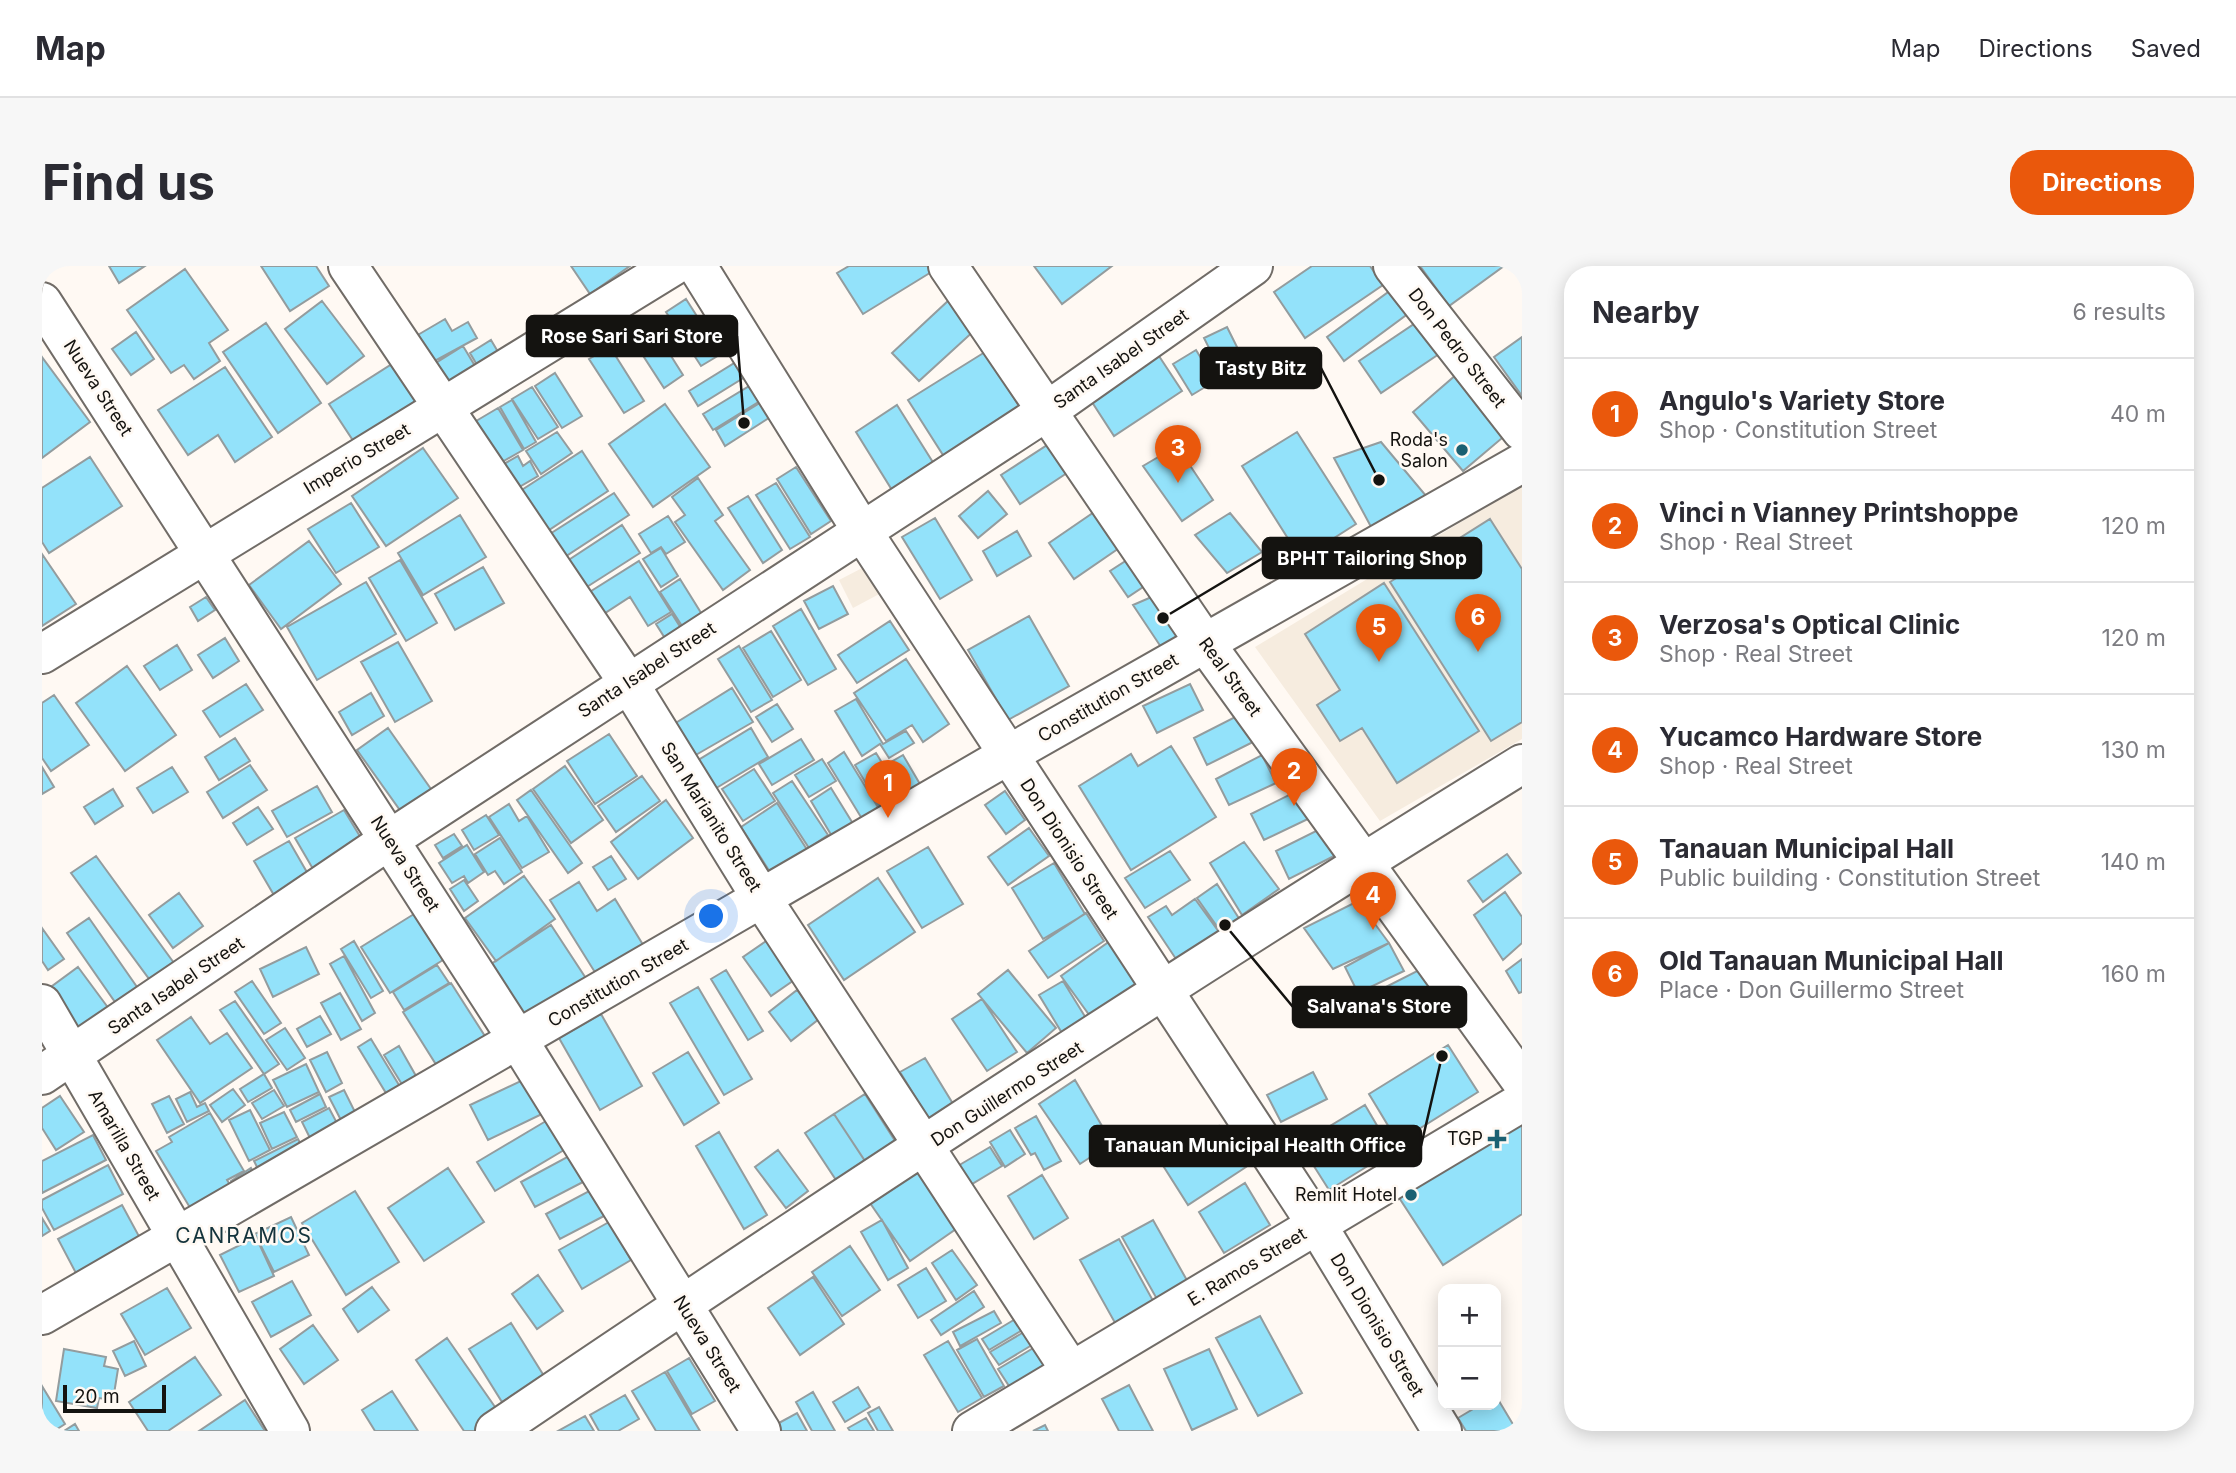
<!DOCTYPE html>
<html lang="en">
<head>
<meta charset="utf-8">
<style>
	:root { --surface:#fff; --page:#f7f7f7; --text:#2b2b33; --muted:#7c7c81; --line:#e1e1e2; --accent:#ea580c }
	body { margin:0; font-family:Inter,sans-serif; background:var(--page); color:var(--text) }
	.controls { position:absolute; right:21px; bottom:21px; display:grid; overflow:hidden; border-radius:14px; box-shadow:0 4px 18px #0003 }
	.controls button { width:63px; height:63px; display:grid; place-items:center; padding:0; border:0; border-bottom:2px solid var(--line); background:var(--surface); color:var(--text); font:35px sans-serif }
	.scale { position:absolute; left:21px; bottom:18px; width:103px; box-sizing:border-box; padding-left:7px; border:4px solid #141310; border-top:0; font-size:19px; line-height:24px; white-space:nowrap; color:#141310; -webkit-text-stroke:5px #fff9f3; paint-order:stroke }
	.you { position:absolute; left:670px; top:651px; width:24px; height:24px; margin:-18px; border:5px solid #fff; border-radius:50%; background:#1a73e8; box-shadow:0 0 0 10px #1a73e833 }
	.badge { display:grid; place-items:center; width:46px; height:46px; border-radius:50%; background:var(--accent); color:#fff; font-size:23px; font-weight:700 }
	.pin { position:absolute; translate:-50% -58px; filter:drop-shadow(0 2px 4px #0008) }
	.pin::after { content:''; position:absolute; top:37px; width:24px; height:21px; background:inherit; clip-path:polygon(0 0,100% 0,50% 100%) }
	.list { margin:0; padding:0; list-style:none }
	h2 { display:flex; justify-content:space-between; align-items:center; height:91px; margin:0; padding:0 28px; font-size:30px }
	h2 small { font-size:23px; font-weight:400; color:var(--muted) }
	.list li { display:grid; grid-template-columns:46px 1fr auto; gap:21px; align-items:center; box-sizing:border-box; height:112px; padding:0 28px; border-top:2px solid var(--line) }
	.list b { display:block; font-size:26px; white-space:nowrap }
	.list p { margin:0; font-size:23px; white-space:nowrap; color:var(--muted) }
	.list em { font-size:23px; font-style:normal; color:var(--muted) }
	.map { position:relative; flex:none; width:1480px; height:1165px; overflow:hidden; border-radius:28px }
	header { display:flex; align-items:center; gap:42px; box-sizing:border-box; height:98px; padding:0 35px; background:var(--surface); border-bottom:2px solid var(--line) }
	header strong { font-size:33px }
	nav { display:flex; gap:38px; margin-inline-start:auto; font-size:24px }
	.intro { display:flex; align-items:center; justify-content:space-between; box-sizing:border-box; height:168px; padding:0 42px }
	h1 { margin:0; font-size:49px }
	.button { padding:18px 32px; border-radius:28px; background:var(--accent); color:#fff; font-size:24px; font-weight:700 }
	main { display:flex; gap:42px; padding:0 42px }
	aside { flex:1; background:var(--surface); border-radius:28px; box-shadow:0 4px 18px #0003 }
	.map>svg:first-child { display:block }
	.built { fill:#f6ecdf }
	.building { fill:#93e2fa; stroke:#939c9e; stroke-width:2 }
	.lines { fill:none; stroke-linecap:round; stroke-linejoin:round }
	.minor-casing { stroke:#716c67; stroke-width:42 }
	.major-casing { stroke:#716c67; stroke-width:42 }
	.minor { stroke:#fff; stroke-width:38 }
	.major { stroke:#fff; stroke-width:38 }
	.poi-dot { fill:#1b6072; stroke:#fff9f3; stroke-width:2.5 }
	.labels { text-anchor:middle; stroke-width:5; stroke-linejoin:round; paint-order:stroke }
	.street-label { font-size:18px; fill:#141310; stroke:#fff9f3 }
	.poi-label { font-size:18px; fill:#141310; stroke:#fff9f3; text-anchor:end }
	.quarter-label { font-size:21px; letter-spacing:2px; fill:#13333c; stroke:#fff9f3 }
	.leader { fill:none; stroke:#141310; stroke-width:2.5 }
	.callout-dot { fill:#141310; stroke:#fff9f3; stroke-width:2.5 }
	.callout { fill:#141310; stroke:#141310; stroke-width:2.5 }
	.callout-label { font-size:19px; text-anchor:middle; font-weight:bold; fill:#fff }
</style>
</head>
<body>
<header>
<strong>Map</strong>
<nav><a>Map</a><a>Directions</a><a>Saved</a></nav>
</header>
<div class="intro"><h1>Find us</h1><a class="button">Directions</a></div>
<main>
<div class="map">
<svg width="1480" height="1165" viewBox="0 0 1480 1165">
	<rect width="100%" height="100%" fill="#fff9f3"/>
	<!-- built -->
	<path class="built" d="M1480,219V473L1338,555L1213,381Z
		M826,299L841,326L811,342L797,314Z"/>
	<!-- building -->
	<path class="building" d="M67,0H103L77,17Z
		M219,0H274L287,20L248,45Z
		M529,0H588L548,28Z
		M807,0H888L891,5L821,48L795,7Z
		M992,0H1070L1020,38Z
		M1270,0H1328L1341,19L1263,72L1232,26Z
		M1378,0H1462L1407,40Z
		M143,3L186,64L167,77L178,95L152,113L142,99L129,107L85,44Z
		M1349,24L1367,47L1302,95L1285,71Z
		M644,33L679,88L659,100L624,46Z
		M907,34L934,63L877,115L850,87Z
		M280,35L322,90L285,118L243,63Z
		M403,53L410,65L426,56L435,72L389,97L374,70Z
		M607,55L641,109L622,122L587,68Z
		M1375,56L1397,88L1339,127L1317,95Z
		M224,57L279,137L236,167L181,86Z
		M1185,61L1204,99L1181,110L1162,72Z
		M94,66L112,93L89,109L70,83Z
		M1480,71V130L1452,91Z
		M449,74L462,96L441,109L428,87Z
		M421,80L439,110L407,129L389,100Z
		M568,81L602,135L582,147L547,93Z
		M1154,84L1173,115L1150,129L1131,98Z
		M943,86L984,151L908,200L866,134Z
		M1115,87L1140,125L1072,170L1048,133Z
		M0,91L48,156L0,192Z
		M694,96L703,111L656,140L647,125Z
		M350,98L376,139L314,179L287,138Z
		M183,101L230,171L193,196L176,169L146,189L116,144Z
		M513,107L540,150L520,162L493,120Z
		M1415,108L1466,167L1421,205L1371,146Z
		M709,119L718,135L671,164L661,148Z
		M490,121L516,161L496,173L470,133Z
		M470,134L494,176L482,183L458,141Z
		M721,135L730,150L683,180L674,164Z
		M623,138L668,201L611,241L567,178Z
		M855,139L892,198L850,224L814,166Z
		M456,142L481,184L453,200L429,158Z
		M515,166L530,187L499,208L484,185Z
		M1255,166L1314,258L1259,293L1200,200Z
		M1013,174L1031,203L978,238L959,209Z
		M1339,176L1390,237L1334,270L1292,192Z
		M1135,180L1171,234L1140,255L1101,200Z
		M381,182L416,232L344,280L310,230Z
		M540,185L566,225L498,270L472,229Z
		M476,190L481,200L488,195L496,210L467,227L453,203Z
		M48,191L80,240L7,287L0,276V222Z
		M754,201L789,255L769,268L735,213Z
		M656,212L681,249L673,255L708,304L681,324L633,256L643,249L630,231Z
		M734,217L768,271L748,283L714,229Z
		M946,225L965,248L936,272L917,250Z
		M572,227L587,249L515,296L500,273Z
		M706,230L740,284L721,297L686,242Z
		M309,237L337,281L294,307L266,263Z
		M1058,242L1083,278L1032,313L1007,277Z
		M1188,247L1220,286L1185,307L1153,269Z
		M418,249L444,291L381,329L356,287Z
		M626,250L643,276L624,288L619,281L609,287L597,268Z
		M893,252L930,314L898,333L860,271Z
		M1448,253L1480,303V456L1449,475L1348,316Z
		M580,259L598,287L537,326L519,299Z
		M975,265L989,290L955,310L941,285Z
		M267,275L299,318L239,363L207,319Z
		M619,282L636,310L619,321L601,293Z
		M1096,287L1113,313L1086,331L1068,305Z
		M0,288L34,338L0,360Z
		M358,294L395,357L364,375L327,312Z
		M597,295L629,346L606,360L588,331L560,349L546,327Z
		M441,301L462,337L413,364L393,328Z
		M638,313L661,350L642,363L618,326Z
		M324,316L354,368L275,414L245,361Z
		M1342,317L1437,465L1355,517L1320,462L1298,475L1275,439L1298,424L1263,368Z
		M791,320L806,348L777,363L762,335Z
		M1121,326L1152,366L1121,384L1091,339Z
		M164,331L173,344L156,355L148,341Z
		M759,343L794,403L766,419L731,360Z
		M630,348L642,367L626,377L614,358Z
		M987,350L1027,420L966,454L926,384Z
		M848,355L867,384L815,417L796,389Z
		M729,365L759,414L731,431L701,382Z
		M183,372L197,395L171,412L156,389Z
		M356,376L390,435L353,456L319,396Z
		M135,379L150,404L118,424L102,400Z
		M697,380L730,434L709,446L676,393Z
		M864,393L907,458L881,476L870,459L844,475L812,427Z
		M85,400L134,469L83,505L34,437Z
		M204,418L221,444L178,471L161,445Z
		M1148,418L1161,444L1115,467L1101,440Z
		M690,422L711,456L652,490L632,458Z
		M329,427L342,450L310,469L297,446Z
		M12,429L47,479L9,505L0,492V437Z
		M814,433L841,478L864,465L872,477L847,492L838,478L820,490L793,445Z
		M735,438L751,463L730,476L714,451Z
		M1197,449L1211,476L1165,499L1152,472Z
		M346,462L396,533L365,554L315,484Z
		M709,462L726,491L666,527L648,499Z
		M567,468L595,510L553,538L525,495Z
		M193,472L208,495L177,514L163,491Z
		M759,473L772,494L730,519L717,498Z
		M1129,480L1174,551L1089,604L1037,520L1089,488L1096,500Z
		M802,486L842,551L825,561L786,497Z
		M834,487L842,500L861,489L882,525L843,549L813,499Z
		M1220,489L1234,517L1187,539L1174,513Z
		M780,493L794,515L767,531L753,509Z
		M208,499L225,524L181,552L165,526Z
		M523,500L561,554L529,577L491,523Z
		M0,501L12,521L0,528Z
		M130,501L146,526L111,547L95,522Z
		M712,503L733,535L701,555L680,523Z
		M600,510L618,535L574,566L556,540Z
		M750,515L786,569L767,582L731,527Z
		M275,520L290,546L245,571L230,545Z
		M789,522L818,569L797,582L769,535Z
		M71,523L81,540L53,558L42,541Z
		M489,524L540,597L526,607L475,534Z
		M963,525L983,554L964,568L943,539Z
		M1255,525L1268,552L1222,574L1209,548Z
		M624,534L651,572L596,613L569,576Z
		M735,537L773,596L737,620L699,561Z
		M467,538L477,555L485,550L507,586L480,602L447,551Z
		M216,541L231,563L205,579L191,557Z
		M302,544L328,587L278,615L253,572Z
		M444,549L457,569L432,584L420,564Z
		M987,562L1007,590L966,619L946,591Z
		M1280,562L1294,589L1247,613L1234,585Z
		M412,568L420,580L401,592L393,579Z
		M458,572L480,606L462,618L453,605L446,609L433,588Z
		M247,575L270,615L236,636L212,595Z
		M1202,576L1237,623L1200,649L1168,597Z
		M425,579L442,606L426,617L422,610L410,617L397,597Z
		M886,581L921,638L880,662L845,605Z
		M1128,585L1148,614L1103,642L1083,612Z
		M1465,588L1479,607L1441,636L1426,615Z
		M54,590L140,708L116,725L29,607Z
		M569,590L584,613L566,624L551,601Z
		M1012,597L1043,648L1001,673L970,622Z
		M482,610L513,653L454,695L423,652Z
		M836,612L873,666L802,714L766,659Z
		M422,614L436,635L422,645L408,623Z
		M537,616L555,645L573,633L606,687L559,716L508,634Z
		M1175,618L1198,654L1179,666L1155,632Z
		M1463,626L1480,651V677L1461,694L1432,649Z
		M137,627L161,660L131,682L107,649Z
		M1153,633L1177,666L1134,693L1106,651L1124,640L1130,649Z
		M1316,635L1347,677L1291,703L1262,662Z
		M1044,647L1062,675L1006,712L987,685Z
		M372,648L401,694L348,727L319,681Z
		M47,652L95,721L73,736L25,667Z
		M509,659L549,720L489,759L449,698Z
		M0,662L22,693L6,704L0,695Z
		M727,673L755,712L729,730L701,691Z
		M312,675L341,725L329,732L299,683Z
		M1068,675L1101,722L1053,757L1019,710Z
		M1347,677L1362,705L1316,727L1303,701Z
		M264,681L277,708L231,731L218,703Z
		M302,690L333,747L320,755L288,698Z
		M1480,693V726L1477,727L1464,705Z
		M395,699L407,717L362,744L351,726Z
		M36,701L70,747L36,772L2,726Z
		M1379,703L1393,730L1347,752L1334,726Z
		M684,704L721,765L706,774L669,713Z
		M966,704L1014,762L985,787L936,728Z
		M210,715L239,757L222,768L193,726Z
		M1021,715L1047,757L1023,772L997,729Z
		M409,717L448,778L400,808L361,746Z
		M656,721L710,813L682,829L628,737Z
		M755,724L777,753L749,775L727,746Z
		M298,727L319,763L299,774L279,737Z
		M940,733L975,786L945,805L910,753Z
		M193,735L237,798L222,808L178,744Z
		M559,748L600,820L558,844L517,772Z
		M278,750L289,768L265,781L255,763Z
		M149,751L168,778L185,767L210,802L158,837L115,774Z
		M243,762L263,792L245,804L224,774Z
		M329,773L360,824L347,832L316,781Z
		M1406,779L1436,826L1356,876L1327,828Z
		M357,780L378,817L364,825L342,789Z
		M285,786L300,817L284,826L268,794Z
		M646,786L677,837L642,859L611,807Z
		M883,792L916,846L891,860L858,806Z
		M264,798L277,826L245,841L231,814Z
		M1271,806L1285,833L1239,856L1225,829Z
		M222,808L230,822L206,836L198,823Z
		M483,813L500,848L446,874L428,839Z
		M1033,814L1070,877L1038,898L997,838Z
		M191,823L203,839L180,856L168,839Z
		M232,824L242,840L220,853L210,837Z
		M302,824L315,850L301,858L287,831Z
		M148,826L155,841L163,837L167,845L145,856L134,833Z
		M278,828L284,841L254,856L248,844Z
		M823,828L855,878L825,898L792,848Z
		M18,830L42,866L14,884L0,862V842Z
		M127,830L142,858L125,867L110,838Z
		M1323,839L1350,885L1287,924L1258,878Z
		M287,842L296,859L269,874L260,856Z
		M208,844L228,884L207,895L187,854Z
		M242,846L255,871L230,883L218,857Z
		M168,847L202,905L185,914L196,932L156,955L114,885L130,876L127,871Z
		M792,848L825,898L796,917L763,867Z
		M1480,849V948L1401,999L1354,927Z
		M994,850L1019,895L1002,904L993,887L989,889L973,862Z
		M504,855L522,884L453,925L435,896Z
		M1177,860L1204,901L1146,939L1120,898Z
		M968,864L983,888L963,901L948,876Z
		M677,866L725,949L702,963L654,880Z
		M51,869L64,894L0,927V895Z
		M256,873L264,889L220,911L212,895Z
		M948,881L960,900L925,921L914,901Z
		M736,884L766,925L744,942L713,901Z
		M527,890L541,916L493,941L479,916Z
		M66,899L81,928L12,964L0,942V934Z
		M209,902L218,917L197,930L189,915Z
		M406,902L442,956L382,995L346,942Z
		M875,905L914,963L868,995L828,937Z
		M1000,909L1026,952L992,973L966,930Z
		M1203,917L1228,959L1182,987L1157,946Z
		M549,924L562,950L518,973L504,948Z
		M313,925L357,996L304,1029L260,957Z
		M80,939L99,974L35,1009L16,973Z
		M249,951L267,989L232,1006L213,968Z
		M0,952L8,965L0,970Z
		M840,954L866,1002L846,1014L819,966Z
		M1111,954L1151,1025L1120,1042L1080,971Z
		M567,956L589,994L540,1023L517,984Z
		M214,971L232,1010L197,1026L178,989Z
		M1077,973L1115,1042L1077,1064L1038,994Z
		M808,980L838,1024L800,1050L770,1006Z
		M910,984L935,1019L914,1034L890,997Z
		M884,1002L904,1035L876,1052L856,1019Z
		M496,1009L521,1045L495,1063L470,1028Z
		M771,1011L802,1058L758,1089L726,1042Z
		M250,1015L269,1049L229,1071L210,1036Z
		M330,1021L347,1044L316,1066L301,1043Z
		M125,1022L149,1062L103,1089L79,1048Z
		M932,1025L942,1041L899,1069L889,1054Z
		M952,1045L959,1057L918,1080L911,1066Z
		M1218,1050L1260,1127L1216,1150L1174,1072Z
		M975,1052L982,1063L947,1084L940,1073Z
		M469,1057L502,1110L460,1136L427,1083Z
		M271,1059L296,1094L262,1118L238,1083Z
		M982,1066L990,1079L957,1099L948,1086Z
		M405,1072L460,1151L440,1165H422L374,1094Z
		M935,1073L962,1120L942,1131L915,1084Z
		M92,1075L104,1100L83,1110L71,1085Z
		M906,1075L940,1132L916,1146L882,1089Z
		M993,1081L1005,1100L969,1123L956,1103Z
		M22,1083L64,1091L62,1100L76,1103L71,1134L57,1132L55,1142L14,1135Z
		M1167,1083L1195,1143L1150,1164L1122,1103Z
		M153,1091L179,1129L126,1165H106L87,1136Z
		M647,1092L673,1135L650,1148L625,1105Z
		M623,1106L658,1165H614L590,1125Z
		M1087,1119L1111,1165H1077L1060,1133Z
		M0,1120L23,1158L12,1165H0Z
		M816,1121L828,1141L803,1156L791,1136Z
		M350,1125L376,1165H333L320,1144Z
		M771,1126L793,1165H770L754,1136Z
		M583,1129L597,1153L576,1165H557L548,1149Z
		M1454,1130L1475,1165H1424L1416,1152L1438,1139H1454Z
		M203,1134L223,1165H157Z
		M837,1141L851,1165H836L826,1147Z
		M755,1147L765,1165H739L735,1158Z
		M543,1150L552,1165H516Z
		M824,1152L832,1165H808L806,1162Z
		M33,1158L37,1165H22Z
		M1003,1159L1006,1165H991Z"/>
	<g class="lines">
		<defs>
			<path id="minor" d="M306,0L586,416L720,633L1029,1105
				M655,0L820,265L1275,959L1400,1165
				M1351,0L1480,165
				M0,36L476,774L719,1165
				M0,388L631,0
				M0,738L248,1165
				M0,809L347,574L1005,145L1211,0
				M0,1049L966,489L1480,197
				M453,1165C791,936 1133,712 1480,498
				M930,1165L1480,836"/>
			<path id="major" d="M906,0L1163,377L1480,816"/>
		</defs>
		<!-- minor casing -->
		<use href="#minor" class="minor-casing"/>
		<!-- major casing -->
		<use href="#major" class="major-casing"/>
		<!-- minor -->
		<use href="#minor" class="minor"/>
		<!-- major -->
		<use href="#major" class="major"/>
	</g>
	<!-- markers -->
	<g class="poi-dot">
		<circle cx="1420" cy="184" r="7"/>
		<path d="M1451.5 862.5h7v7h7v7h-7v7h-7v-7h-7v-7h7z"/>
		<circle cx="1369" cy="929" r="7"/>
	</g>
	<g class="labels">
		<!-- street labels -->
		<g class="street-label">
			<text transform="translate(1415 82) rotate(52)" y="6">Don Pedro Street</text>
			<text transform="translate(1079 93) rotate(-35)" y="6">Santa Isabel Street</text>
			<text transform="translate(56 122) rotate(57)" y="6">Nueva Street</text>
			<text transform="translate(315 193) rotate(-31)" y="6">Imperio Street</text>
			<text transform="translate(605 404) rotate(-33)" y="6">Santa Isabel Street</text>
			<text transform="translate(1188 411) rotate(54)" y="6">Real Street</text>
			<text transform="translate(1066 432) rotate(-30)" y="6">Constitution Street</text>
			<text transform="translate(669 551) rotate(58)" y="6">San Marianito Street</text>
			<text transform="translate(1027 583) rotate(57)" y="6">Don Dionisio Street</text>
			<text transform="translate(363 598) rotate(57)" y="6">Nueva Street</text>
			<text transform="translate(576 717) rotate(-30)" y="6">Constitution Street</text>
			<text transform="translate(134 720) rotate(-34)" y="6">Santa Isabel Street</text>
			<text transform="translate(965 828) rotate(-33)" y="6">Don Guillermo Street</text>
			<text transform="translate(82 879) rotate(60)" y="6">Amarilla Street</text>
			<text transform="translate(1205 1001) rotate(-31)" y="6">E. Ramos Street</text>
			<text transform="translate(1335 1059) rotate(59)" y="6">Don Dionisio Street</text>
			<text transform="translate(665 1078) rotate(58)" y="6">Nueva Street</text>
		</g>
		<!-- poi labels -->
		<g class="poi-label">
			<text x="1406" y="180">Roda's<tspan x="1406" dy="21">Salon</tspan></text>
			<text x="1441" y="879">TGP</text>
			<text x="1355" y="935">Remlit Hotel</text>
		</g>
		<!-- quarter labels -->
		<g class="quarter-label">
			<text x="202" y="977">CANRAMOS</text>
		</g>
	</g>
	<!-- callouts -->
	<path class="leader" d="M702 157L695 70M1337 214L1279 102M1121 352L1221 292M1183 659L1251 741M1400 790L1379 880"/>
	<g class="callout-dot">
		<circle cx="702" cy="157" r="7"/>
		<circle cx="1337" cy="214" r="7"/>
		<circle cx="1121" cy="352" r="7"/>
		<circle cx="1183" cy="659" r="7"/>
		<circle cx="1400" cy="790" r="7"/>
	</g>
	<g class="callout">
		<rect x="485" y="50" width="210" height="40" rx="7"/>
		<rect x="1159" y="82" width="120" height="40" rx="7"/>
		<rect x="1221" y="272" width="218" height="40" rx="7"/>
		<rect x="1251" y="721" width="173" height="40" rx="7"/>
		<rect x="1048" y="860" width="331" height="40" rx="7"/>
	</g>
	<g class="callout-label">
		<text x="590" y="77">Rose Sari Sari Store</text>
		<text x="1219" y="109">Tasty Bitz</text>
		<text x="1330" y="299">BPHT Tailoring Shop</text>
		<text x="1337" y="747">Salvana's Store</text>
		<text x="1213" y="886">Tanauan Municipal Health Office</text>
	</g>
</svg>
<div class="controls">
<button>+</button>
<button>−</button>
</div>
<div class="scale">20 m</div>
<div class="you"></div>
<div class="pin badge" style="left:846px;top:552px">1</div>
<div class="pin badge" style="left:1252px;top:540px">2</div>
<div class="pin badge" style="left:1136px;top:217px">3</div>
<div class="pin badge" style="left:1331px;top:664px">4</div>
<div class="pin badge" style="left:1337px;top:396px">5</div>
<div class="pin badge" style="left:1436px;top:386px">6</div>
</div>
<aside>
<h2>Nearby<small>6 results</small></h2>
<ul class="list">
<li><span class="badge">1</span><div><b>Angulo's Variety Store</b><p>Shop · Constitution Street</p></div><em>40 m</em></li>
<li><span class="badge">2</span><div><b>Vinci n Vianney Printshoppe</b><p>Shop · Real Street</p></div><em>120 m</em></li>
<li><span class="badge">3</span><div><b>Verzosa's Optical Clinic</b><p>Shop · Real Street</p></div><em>120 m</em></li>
<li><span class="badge">4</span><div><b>Yucamco Hardware Store</b><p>Shop · Real Street</p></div><em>130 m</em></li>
<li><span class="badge">5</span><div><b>Tanauan Municipal Hall</b><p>Public building · Constitution Street</p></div><em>140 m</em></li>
<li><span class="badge">6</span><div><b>Old Tanauan Municipal Hall</b><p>Place · Don Guillermo Street</p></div><em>160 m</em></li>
</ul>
</aside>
</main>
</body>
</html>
